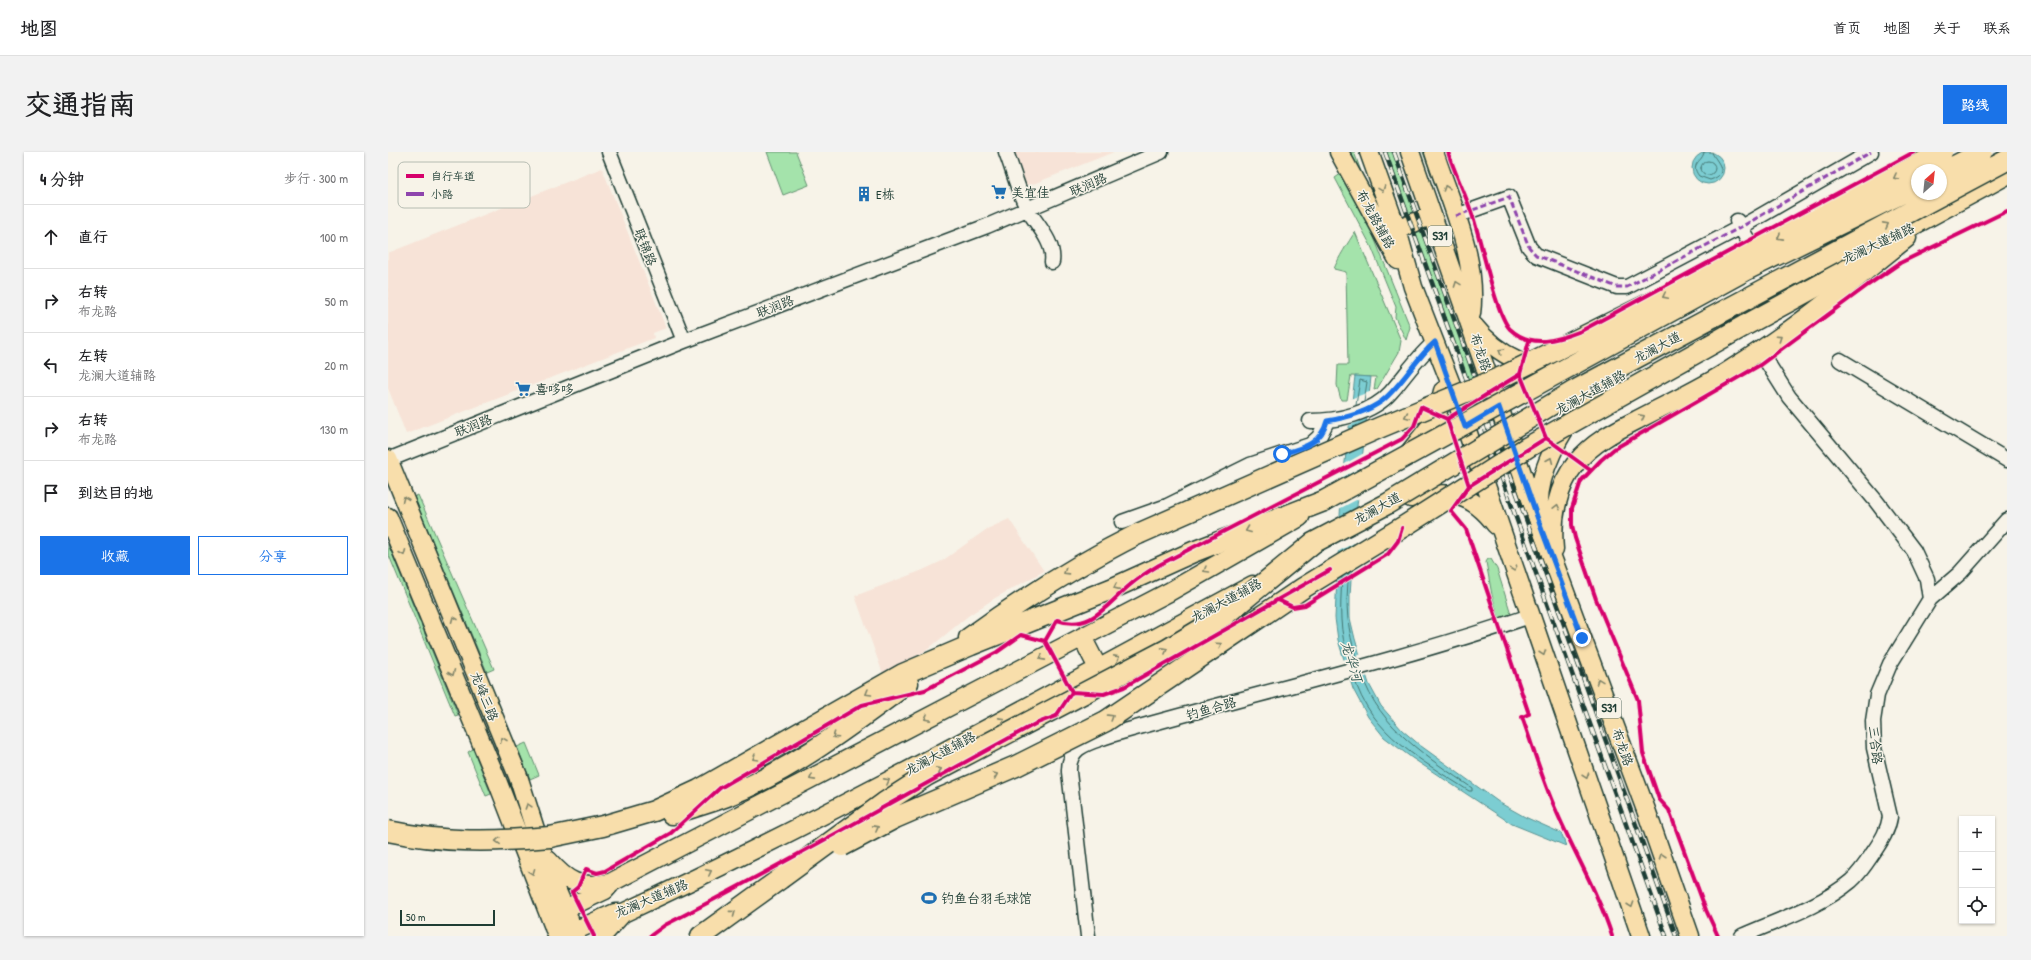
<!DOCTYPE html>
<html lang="zh">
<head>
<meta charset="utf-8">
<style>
	:root { --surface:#fff; --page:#f2f2f2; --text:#202124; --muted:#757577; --line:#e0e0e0; --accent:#1a73e8 }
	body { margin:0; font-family:"Patrick Hand","LXGW WenKai TC",sans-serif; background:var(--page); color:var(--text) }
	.controls { position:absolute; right:12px; bottom:12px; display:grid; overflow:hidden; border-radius:0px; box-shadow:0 1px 3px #0004 }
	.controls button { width:36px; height:36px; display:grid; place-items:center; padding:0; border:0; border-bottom:1px solid var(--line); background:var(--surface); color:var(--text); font:20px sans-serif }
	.compass { position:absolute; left:1523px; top:12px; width:36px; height:36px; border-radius:50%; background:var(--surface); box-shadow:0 1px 3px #0004; rotate:27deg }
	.scale { position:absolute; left:12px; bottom:10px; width:95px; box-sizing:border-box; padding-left:4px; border:2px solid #1f3d34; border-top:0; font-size:11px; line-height:14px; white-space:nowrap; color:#1f3d34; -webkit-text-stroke:3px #f7f3e8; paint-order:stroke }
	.stop { position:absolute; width:12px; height:12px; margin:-9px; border:3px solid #1a73e8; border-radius:50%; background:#fff }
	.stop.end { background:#1a73e8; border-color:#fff; box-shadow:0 1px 4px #0008 }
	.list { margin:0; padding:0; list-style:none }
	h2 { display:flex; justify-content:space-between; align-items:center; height:52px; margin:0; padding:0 16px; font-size:17px }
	h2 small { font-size:13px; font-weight:400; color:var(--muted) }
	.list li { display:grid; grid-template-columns:26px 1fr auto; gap:12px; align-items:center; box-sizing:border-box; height:64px; padding:0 16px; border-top:1px solid var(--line) }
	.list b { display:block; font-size:15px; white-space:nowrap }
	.list p { margin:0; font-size:13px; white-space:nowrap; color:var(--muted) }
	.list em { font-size:13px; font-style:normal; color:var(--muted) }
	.actions { display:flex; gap:8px; padding:12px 16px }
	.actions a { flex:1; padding:9px 0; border:1px solid var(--accent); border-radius:0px; text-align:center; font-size:14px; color:var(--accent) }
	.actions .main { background:var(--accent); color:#fff }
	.icon { flex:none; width:22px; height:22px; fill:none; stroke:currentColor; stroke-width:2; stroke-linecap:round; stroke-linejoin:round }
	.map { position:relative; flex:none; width:1619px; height:784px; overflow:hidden; border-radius:0px }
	header { display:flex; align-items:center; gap:24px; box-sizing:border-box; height:56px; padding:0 20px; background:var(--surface); border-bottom:1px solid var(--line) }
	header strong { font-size:19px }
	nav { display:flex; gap:22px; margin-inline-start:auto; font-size:14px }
	.intro { display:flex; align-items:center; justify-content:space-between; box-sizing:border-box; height:96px; padding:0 24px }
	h1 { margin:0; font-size:28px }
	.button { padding:10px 18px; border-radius:0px; background:var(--accent); color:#fff; font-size:14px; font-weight:700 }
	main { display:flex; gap:24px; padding:0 24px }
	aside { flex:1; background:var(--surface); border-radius:0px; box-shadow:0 1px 3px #0004 }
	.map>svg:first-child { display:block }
	.built { fill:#f7e3d7 }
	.green { fill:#a4e3ab; stroke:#629070 }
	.water { fill:#7ccdd2; stroke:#579393 }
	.pier { fill:#f7f3e8 }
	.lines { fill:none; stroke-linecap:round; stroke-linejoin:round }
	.shore { stroke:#447773; stroke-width:1 }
	.minor-casing { stroke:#1f3d34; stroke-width:17 }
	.major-casing { stroke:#1f3d34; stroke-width:21 }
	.highway-casing { stroke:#1f3d34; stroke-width:23 }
	.minor { stroke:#f7f3e8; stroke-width:14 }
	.major { stroke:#f8deab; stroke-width:18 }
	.highway { stroke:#f8deab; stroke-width:20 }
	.rail-casing { stroke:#1f3d34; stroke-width:4.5 }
	.rail { stroke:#f7f3e8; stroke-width:3; stroke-dasharray:9; stroke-linecap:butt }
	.highway-bridge-casing { stroke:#1f3d34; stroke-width:23; stroke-linecap:butt }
	.highway-bridge { stroke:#f8deab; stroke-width:20 }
	.quiet { stroke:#8e44ad; stroke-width:3; stroke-dasharray:6 3; stroke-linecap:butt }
	.cycleway-casing { stroke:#f7f3e8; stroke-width:6 }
	.cycleway { stroke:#d6006c; stroke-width:4 }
	.oneway { stroke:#81856a }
	.route { stroke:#1a73e8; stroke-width:5 }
	.labels { text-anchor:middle; stroke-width:3; stroke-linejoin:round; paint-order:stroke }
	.shield { fill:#f7f3e8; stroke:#60746a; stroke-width:1 }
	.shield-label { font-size:12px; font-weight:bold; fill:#1f3d34 }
	.street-label { font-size:13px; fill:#1f3d34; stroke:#f7f3e8 }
	.poi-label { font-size:13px; fill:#1f3d34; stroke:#f7f3e8; text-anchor:start }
	.water-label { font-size:14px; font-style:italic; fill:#325a54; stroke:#f7f3e8 }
	.key { fill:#f7f3e8; stroke:#b6bcb2; stroke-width:1 }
	.key-label { font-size:11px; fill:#1f3d34 }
</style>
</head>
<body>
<header>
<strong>地图</strong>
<nav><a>首页</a><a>地图</a><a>关于</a><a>联系</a></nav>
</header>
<div class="intro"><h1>交通指南</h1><a class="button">路线</a></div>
<main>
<aside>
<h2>4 分钟<small>步行 · 300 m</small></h2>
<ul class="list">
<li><svg class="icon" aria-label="ahead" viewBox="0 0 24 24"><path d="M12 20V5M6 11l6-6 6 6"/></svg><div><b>直行</b></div><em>100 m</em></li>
<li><svg class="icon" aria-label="right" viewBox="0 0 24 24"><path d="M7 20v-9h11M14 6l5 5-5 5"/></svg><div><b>右转</b><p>布龙路</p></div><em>50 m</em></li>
<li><svg class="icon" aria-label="left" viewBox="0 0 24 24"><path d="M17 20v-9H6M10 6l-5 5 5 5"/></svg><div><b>左转</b><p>龙澜大道辅路</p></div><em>20 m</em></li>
<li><svg class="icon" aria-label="right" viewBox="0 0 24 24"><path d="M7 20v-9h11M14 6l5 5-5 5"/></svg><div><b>右转</b><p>布龙路</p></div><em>130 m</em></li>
<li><svg class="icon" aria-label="arrive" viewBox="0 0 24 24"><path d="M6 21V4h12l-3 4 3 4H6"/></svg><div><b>到达目的地</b></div></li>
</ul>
<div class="actions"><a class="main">收藏</a><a>分享</a></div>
</aside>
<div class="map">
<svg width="1619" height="784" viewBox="0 0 1619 784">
	<rect width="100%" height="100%" fill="#f7f3e8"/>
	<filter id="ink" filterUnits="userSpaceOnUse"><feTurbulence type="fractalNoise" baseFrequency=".025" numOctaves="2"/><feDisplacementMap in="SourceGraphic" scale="8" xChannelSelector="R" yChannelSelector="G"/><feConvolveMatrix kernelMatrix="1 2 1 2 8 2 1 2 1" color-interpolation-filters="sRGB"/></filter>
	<g filter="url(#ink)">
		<!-- built -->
		<path class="built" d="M625,0H726L645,32L638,33Z
			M214,16L278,176L265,181L266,186L18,282L0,236V101Z
			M621,367L656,419L607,446L580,464L539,498L495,522L467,444L535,418L554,409L599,377Z"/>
		<!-- green -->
		<path class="green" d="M379,0H408L421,33L395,43Z
			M958,0H966L982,44Z
			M999,0H1006L1089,233L1083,234Z
			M1035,0H1041L1076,113Z
			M954,21L985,83L1022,175L1018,188L1007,165L1008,155L983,94L947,26Z
			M967,80L1013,189L1011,200L989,237L986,238L988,225L963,224L959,248H953L949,233L950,213H960L958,120L946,117C949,108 961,89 967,80Z
			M30,343L106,517L99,520L26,345Z
			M0,392L70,563L67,564L0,401Z
			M1100,407H1103L1109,417L1123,462L1111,466L1104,443L1098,410Z
			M138,591L151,623L142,627L129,595Z
			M85,597L103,642L98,644L80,600Z"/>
		<!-- water -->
		<path class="water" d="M1304 16a16 16 0 1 1 32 0a16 16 0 1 1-32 0Z
			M967,224L983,225L966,382L962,443V466L967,487L981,532L993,554L1014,578L1033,594L1112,651L1137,665L1173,681L1178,694L1124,672L1024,606L996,585L980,565L965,537L950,488L947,466L953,344Z"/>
		<!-- pier -->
		<path class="pier" d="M984,239L981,266L960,274L962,247Z
			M976,301L975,315L953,326L955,313Z
			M975,318L972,346L951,357V344Z
			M970,363L968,390L949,400L950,374Z
			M967,420L966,425L947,437L948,432Z
			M974,502L981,524L960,529L954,508Z"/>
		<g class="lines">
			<!-- shore -->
			<path class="shore" d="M1316,0C1315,10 1301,11 1311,24L1322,28C1345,21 1325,7 1324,0
				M1313 16a7 7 0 1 1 14 0a7 7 0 1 1-14 0Z
				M968,253L972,228L979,230L976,250
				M961,421C957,454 959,476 969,508
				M954,425C952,460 951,476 961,510
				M966,525C982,582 1035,609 1081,639H1084V636C1041,606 991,576 974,523"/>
			<defs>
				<path id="minor" d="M221,0L296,189
					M618,0C625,18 631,42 640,58C649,73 667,91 664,110
					M1068,64L1121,45L1141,95L1148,103L1229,135H1239L1353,75L1483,0
					M1349,69L1370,106
					M1372,199L1401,245L1488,349L1526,399L1539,427L1542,447
					M1452,208L1619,308
					M922,269C949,269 984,262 1003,240C1018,223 1030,204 1047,190
					M0,308L296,189L599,74L773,0
					M734,370L779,354L862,313L922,293L931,285L939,269
					M700,784L681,620C680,593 702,591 723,583C862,543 1004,511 1142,464
					M1354,784C1390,768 1432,755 1463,729C1472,721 1479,710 1485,701C1493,689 1500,679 1502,665L1486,596L1485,569L1489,543L1502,512L1542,447L1572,421L1619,368"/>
				<path id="major" d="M951,0L1010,108
					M981,0L1009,78L1025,135L1064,235L1253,784
					M1022,0L1152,373L1258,658L1302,784
					M1046,0C1063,52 1090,106 1083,162
					M1009,78L1044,63
					M1495,90L1619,23
					M1086,174C1109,203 1145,222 1182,214
					M1021,301L1048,267L1055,239
					M0,307L130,624L161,721L181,767
					M1023,346C1062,338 1083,340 1108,373
					M1151,358C1148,323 1173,277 1195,252C1202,244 1211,238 1218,231
					M0,365L110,631L169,783
					M1166,397C1163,367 1169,335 1188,311C1204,291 1227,279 1249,268C1281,251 1315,236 1345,216C1407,178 1462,131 1519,86
					M694,485L710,516
					M160,708C179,730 192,737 221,731
					M166,776L186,779L227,761H235C450,661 657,545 865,433
					M166,776L177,757L217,738L224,730L781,440L912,365
					M214,784L233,763"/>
				<path id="highway" d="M1356,174L1435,131L1508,84
					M581,486C635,447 690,412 750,382
					M284,662C302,656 321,651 339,644C405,618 463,573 520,531
					M162,685L215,674L266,659L311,638L515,522L583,493L723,437L805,400L936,349
					M313,784L392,727"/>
			</defs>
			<!-- minor casing -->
			<use href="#minor" class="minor-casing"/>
			<!-- major casing -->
			<use href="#major" class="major-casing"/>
			<!-- highway casing -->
			<use href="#highway" class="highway-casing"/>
			<!-- minor -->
			<use href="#minor" class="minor"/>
			<!-- major -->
			<use href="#major" class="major"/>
			<!-- highway -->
			<use href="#highway" class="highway"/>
			<defs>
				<path id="rail" d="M997,0L1278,784
					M1006,0L1288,784"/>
			</defs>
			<!-- rail casing -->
			<use href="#rail" class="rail-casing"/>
			<!-- rail -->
			<use href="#rail" class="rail"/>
			<defs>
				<path id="highway-bridge" d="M1553,21L1594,0
					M936,349L1358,118L1529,34
					M750,382L993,275L1116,224L1329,118L1554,0
					M0,679C57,691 105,690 162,685
					M454,694L507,666L628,614L718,569L915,436L1018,373L1140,295L1356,174
					M392,727L496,651L538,624L780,497L837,463L925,391L999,352L1186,239L1619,8"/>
			</defs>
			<!-- highway-bridge casing -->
			<use href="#highway-bridge" class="highway-bridge-casing"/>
			<!-- highway-bridge -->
			<use href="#highway-bridge" class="highway-bridge"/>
			<!-- quiet -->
			<path class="quiet" d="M1068,64L1121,45L1141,95L1148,103L1229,135H1239L1353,75L1483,0"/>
			<defs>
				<path id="cycleway" d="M1060,0C1067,22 1078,43 1085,65C1093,88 1108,163 1122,177C1143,197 1170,188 1193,179L1526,0
					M1141,189L1132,222L1158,286L1202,318
					M1059,267L1132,222
					M1158,286L1081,334L1063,359L1078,377L1141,562L1134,565C1145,595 1154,627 1167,656C1185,699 1210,740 1224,784
					M890,448L905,455L917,453L1000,402L1010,389L1014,376
					M657,489L684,540
					M206,784L184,740L190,735L198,717L209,721L217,719L283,681L332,636L474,553L537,538L609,500L633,483L657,489L669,468C703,480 719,452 742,433C751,425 761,419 771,413L1014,287L1026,274L1033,255L1059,267L1081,334
					M262,784L277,773C402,709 523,639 647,572L668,564L684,540L716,542L736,535L942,418
					M1330,784L1318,758L1281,658L1271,647L1255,601L1250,548L1208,447L1187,386L1184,373V356L1193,329L1213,308L1226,297L1372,213L1480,133L1512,111L1619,59"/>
			</defs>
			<!-- cycleway casing -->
			<use href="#cycleway" class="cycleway-casing"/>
			<!-- cycleway -->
			<use href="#cycleway" class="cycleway"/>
		</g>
		<!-- one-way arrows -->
		<defs><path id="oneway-chevron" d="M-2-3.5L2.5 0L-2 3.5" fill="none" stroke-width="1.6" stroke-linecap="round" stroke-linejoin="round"/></defs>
		<g class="oneway">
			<use href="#oneway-chevron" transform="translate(1508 25) rotate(152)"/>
			<use href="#oneway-chevron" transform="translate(1058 36) rotate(-109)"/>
			<use href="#oneway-chevron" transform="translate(994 37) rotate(70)"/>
			<use href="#oneway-chevron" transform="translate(1498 73) rotate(-28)"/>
			<use href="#oneway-chevron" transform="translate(1392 85) rotate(152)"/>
			<use href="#oneway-chevron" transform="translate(1069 132) rotate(-110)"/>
			<use href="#oneway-chevron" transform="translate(1277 144) rotate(154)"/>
			<use href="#oneway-chevron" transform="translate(1391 186) rotate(-34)"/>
			<use href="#oneway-chevron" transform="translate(1113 199) rotate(-148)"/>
			<use href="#oneway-chevron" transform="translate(1019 264) rotate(157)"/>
			<use href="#oneway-chevron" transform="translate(1254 265) rotate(-28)"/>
			<use href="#oneway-chevron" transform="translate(1162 308) rotate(-67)"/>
			<use href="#oneway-chevron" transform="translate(17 347) rotate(-112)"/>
			<use href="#oneway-chevron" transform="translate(1169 355) rotate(-77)"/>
			<use href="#oneway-chevron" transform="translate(860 378) rotate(159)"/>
			<use href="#oneway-chevron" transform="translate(15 401) rotate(68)"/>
			<use href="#oneway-chevron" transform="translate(1126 417) rotate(71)"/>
			<use href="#oneway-chevron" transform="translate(818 418) rotate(150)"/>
			<use href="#oneway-chevron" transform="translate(678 420) rotate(148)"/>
			<use href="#oneway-chevron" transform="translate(728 435) rotate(156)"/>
			<use href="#oneway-chevron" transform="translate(66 467) rotate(-112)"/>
			<use href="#oneway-chevron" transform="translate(831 493) rotate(-34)"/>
			<use href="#oneway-chevron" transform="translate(777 498) rotate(-29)"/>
			<use href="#oneway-chevron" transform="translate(1155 501) rotate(71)"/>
			<use href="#oneway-chevron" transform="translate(654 506) rotate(152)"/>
			<use href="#oneway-chevron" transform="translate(729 506) rotate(-28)"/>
			<use href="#oneway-chevron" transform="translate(64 521) rotate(68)"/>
			<use href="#oneway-chevron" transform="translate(1211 529) rotate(-110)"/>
			<use href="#oneway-chevron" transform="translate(480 541) rotate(150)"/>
			<use href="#oneway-chevron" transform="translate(723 565) rotate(-32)"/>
			<use href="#oneway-chevron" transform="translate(539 566) rotate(152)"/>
			<use href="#oneway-chevron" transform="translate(614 568) rotate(-28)"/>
			<use href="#oneway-chevron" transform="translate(447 584) rotate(146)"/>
			<use href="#oneway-chevron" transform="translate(115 588) rotate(-112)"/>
			<use href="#oneway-chevron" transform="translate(367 606) rotate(150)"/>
			<use href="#oneway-chevron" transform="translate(551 618) rotate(-27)"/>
			<use href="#oneway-chevron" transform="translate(607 623) rotate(-23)"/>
			<use href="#oneway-chevron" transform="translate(1198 624) rotate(71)"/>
			<use href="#oneway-chevron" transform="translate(424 626) rotate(152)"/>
			<use href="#oneway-chevron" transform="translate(499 629) rotate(-28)"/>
			<use href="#oneway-chevron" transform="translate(140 654) rotate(-108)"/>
			<use href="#oneway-chevron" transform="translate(488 676) rotate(-28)"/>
			<use href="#oneway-chevron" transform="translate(110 689) rotate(177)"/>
			<use href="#oneway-chevron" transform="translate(1274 704) rotate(-109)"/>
			<use href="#oneway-chevron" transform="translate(144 720) rotate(69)"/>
			<use href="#oneway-chevron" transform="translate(321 720) rotate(-27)"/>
			<use href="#oneway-chevron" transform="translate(1243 753) rotate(71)"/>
			<use href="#oneway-chevron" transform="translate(345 761) rotate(-36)"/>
		</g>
	</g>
	<g class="lines" filter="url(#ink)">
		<!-- route -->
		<path class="route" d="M894,302C915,296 933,292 939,269C957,266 979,260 994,249C1015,232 1027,207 1047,190L1077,275L1111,255L1152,373L1194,486"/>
	</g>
	<!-- icons -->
	<defs>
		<symbol id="supermarket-bare" viewBox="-9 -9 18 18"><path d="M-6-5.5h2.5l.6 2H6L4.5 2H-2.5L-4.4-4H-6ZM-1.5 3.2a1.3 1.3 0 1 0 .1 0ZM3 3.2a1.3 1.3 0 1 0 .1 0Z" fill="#1f6fb2" stroke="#f7f3e8" stroke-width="2.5" paint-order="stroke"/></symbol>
		<symbol id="building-bare" viewBox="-9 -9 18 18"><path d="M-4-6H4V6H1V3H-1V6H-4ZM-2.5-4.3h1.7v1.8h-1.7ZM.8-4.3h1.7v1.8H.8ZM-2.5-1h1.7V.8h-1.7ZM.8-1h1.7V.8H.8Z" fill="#1f6fb2" stroke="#f7f3e8" stroke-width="2.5" paint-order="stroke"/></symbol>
		<symbol id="stadium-bare" viewBox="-9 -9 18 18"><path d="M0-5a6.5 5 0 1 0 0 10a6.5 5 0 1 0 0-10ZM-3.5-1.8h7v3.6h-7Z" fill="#1f6fb2" stroke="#f7f3e8" stroke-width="2.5" paint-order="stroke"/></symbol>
	</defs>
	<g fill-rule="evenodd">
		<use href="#supermarket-bare" x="600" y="29" width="22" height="22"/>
		<use href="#building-bare" x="465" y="31" width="22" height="22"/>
		<use href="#supermarket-bare" x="124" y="226" width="22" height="22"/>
		<use href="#stadium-bare" x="530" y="735" width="22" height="22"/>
	</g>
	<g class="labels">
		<!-- shield labels -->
		<g class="shield">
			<rect x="1040" y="74" width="24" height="20" rx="3"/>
			<rect x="1209" y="546" width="24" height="20" rx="3"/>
		</g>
		<g class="shield-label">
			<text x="1052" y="88">S31</text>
			<text x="1221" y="560">S31</text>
		</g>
		<!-- street labels -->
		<g class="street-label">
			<text transform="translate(700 32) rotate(-23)" y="5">联润路</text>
			<text transform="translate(988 67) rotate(61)" y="5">布龙路辅路</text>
			<text transform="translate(1490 91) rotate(-25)" y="5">龙澜大道辅路</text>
			<text transform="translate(258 95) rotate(69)" y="5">联锦路</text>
			<text transform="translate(387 154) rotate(-21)" y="5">联润路</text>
			<text transform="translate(1269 195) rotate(-28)" y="5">龙澜大道</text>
			<text transform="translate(1093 200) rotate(71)" y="5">布龙路</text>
			<text transform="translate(1202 240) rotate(-29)" y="5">龙澜大道辅路</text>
			<text transform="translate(85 273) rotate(-22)" y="5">联润路</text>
			<text transform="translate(989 356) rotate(-29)" y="5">龙澜大道</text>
			<text transform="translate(838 448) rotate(-28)" y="5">龙澜大道辅路</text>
			<text transform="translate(97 544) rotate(68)" y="5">龙峰三路</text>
			<text transform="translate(823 556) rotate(-16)" y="5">钓鱼合路</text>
			<text transform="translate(1488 593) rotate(83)" y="5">三合路</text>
			<text transform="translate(1235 595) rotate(70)" y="5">布龙路</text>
			<text transform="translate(552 601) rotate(-28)" y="5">龙澜大道辅路</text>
			<text transform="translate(263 746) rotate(-23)" y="5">龙澜大道辅路</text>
		</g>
		<!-- poi labels -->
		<g class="poi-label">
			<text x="623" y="45">美宜佳</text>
			<text x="488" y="47">E栋</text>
			<text x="147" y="242">喜哆哆</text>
			<text x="553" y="751">钓鱼台羽毛球馆</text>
		</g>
		<!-- water labels -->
		<g class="water-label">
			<text transform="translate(964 509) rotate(73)" y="5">龙华河</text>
		</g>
	</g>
	<!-- legend -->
	<rect x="10" y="10" width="132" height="46" rx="6" class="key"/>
	<rect x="18" y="22" width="18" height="4" fill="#d6006c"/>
	<rect x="18" y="40" width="18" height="4" fill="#8e44ad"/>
	<g class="key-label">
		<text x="43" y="28">自行车道</text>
		<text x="43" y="46">小路</text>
	</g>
</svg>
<div class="controls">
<button>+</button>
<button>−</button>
<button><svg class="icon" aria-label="locate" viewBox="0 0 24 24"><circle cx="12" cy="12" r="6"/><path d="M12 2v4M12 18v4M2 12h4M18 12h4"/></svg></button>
</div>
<svg class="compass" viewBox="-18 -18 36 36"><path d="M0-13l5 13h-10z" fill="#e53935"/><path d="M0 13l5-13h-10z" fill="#757577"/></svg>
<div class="scale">50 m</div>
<div class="stop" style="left:894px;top:302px"></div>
<div class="stop end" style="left:1194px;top:486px"></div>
</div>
</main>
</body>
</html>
